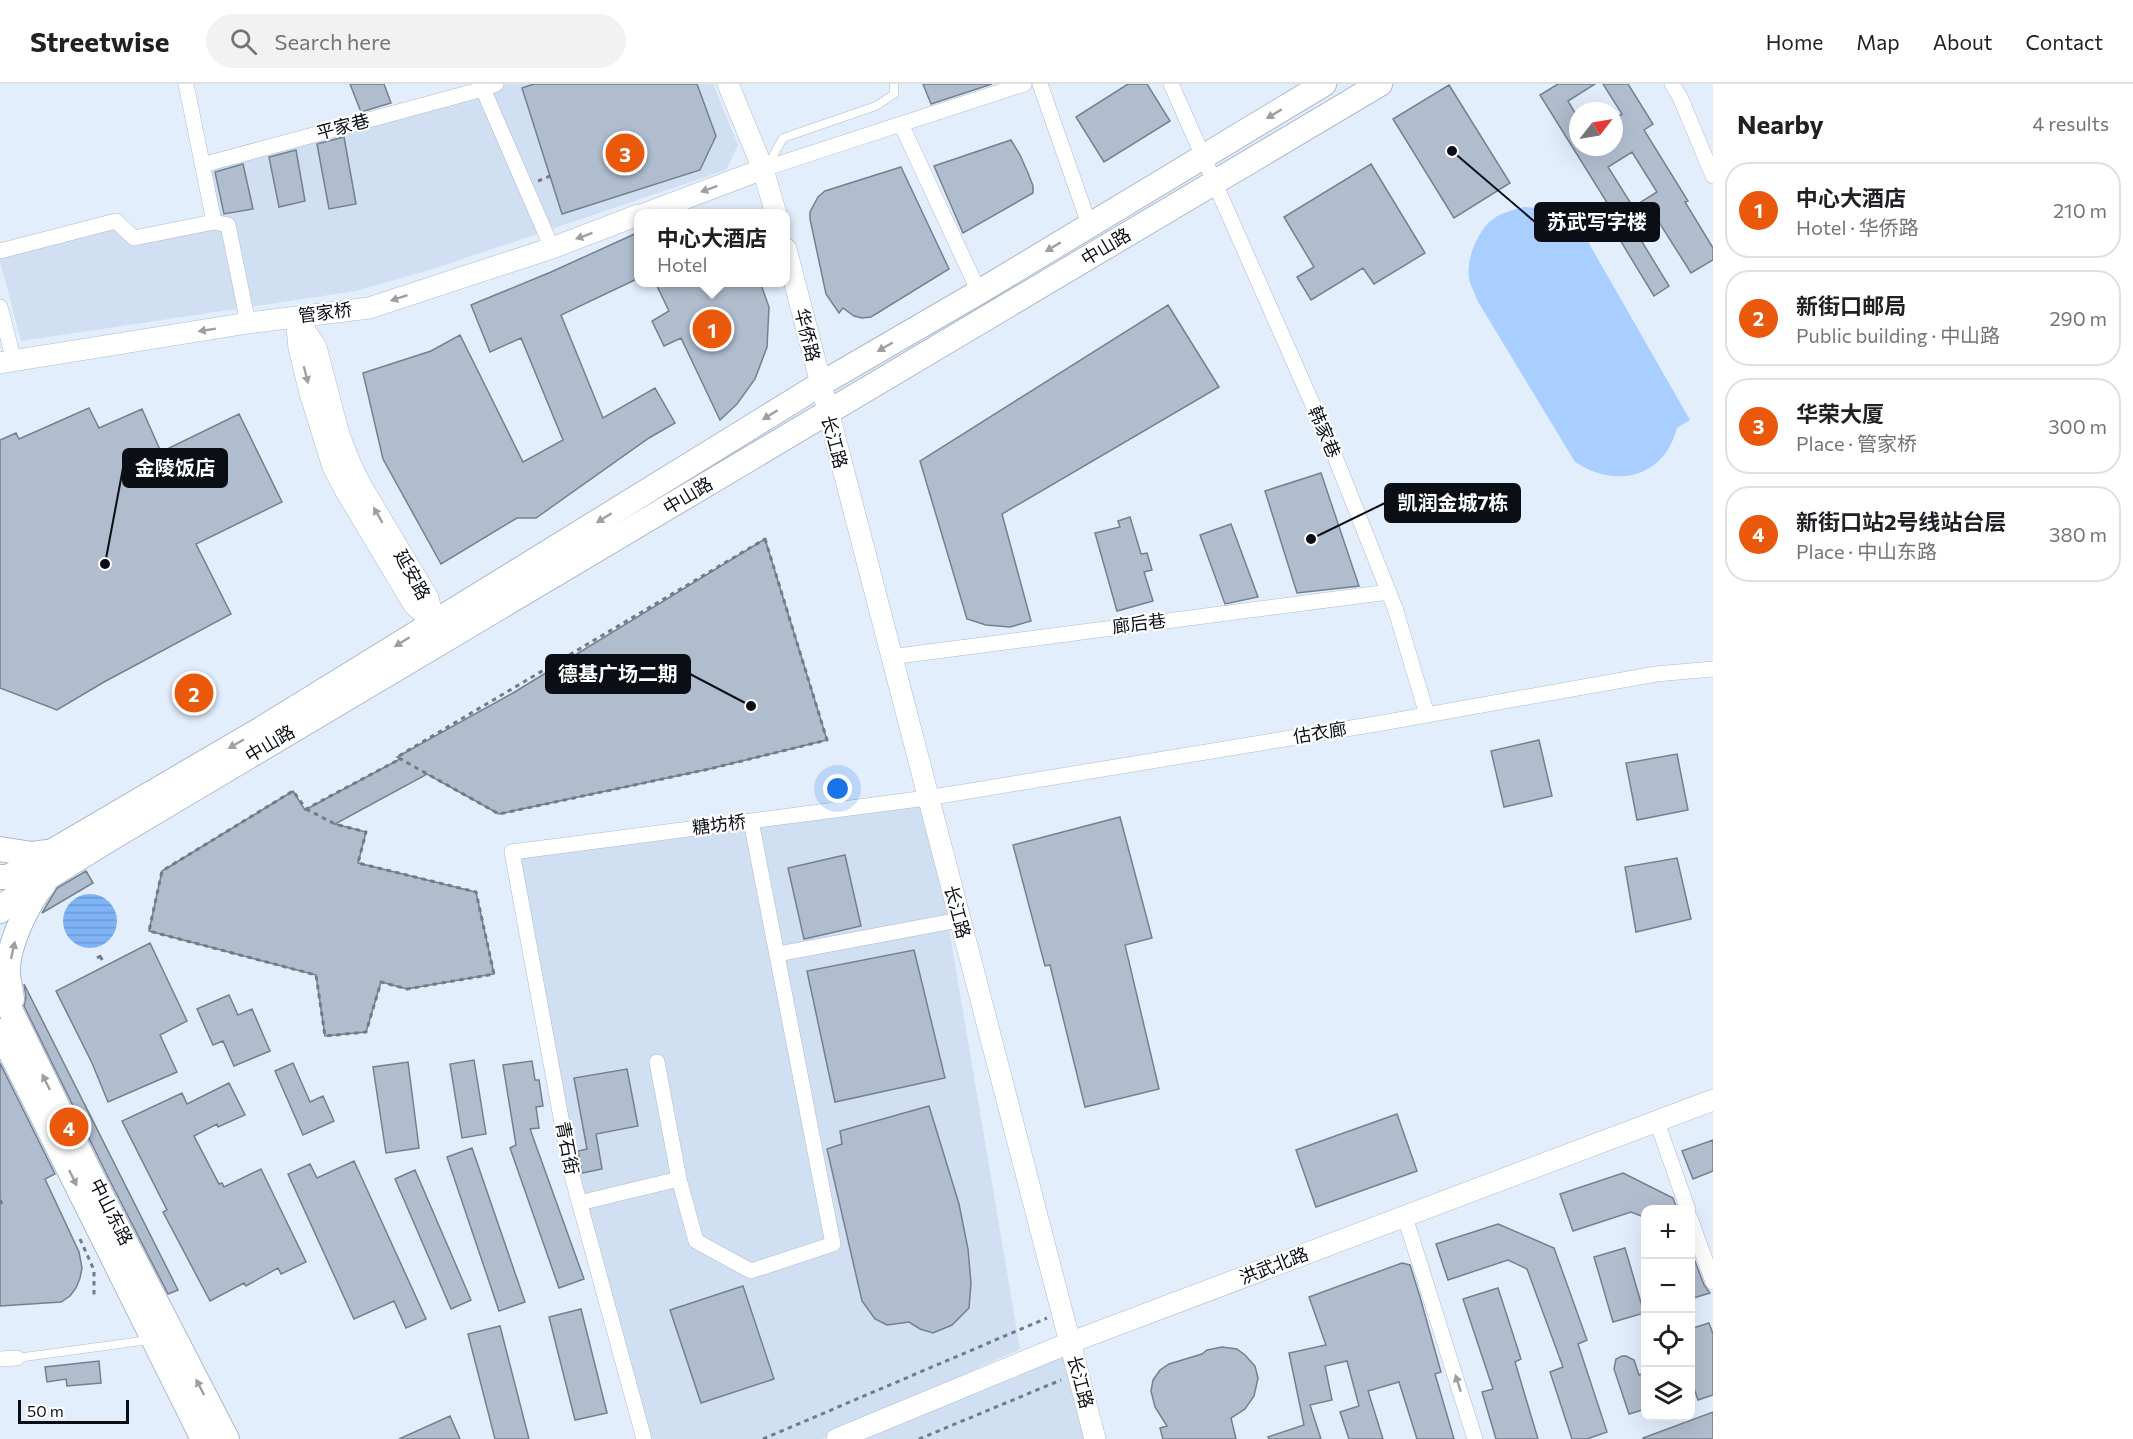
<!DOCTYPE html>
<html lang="en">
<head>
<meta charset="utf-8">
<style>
	:root { --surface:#fff; --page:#f2f2f2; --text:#202124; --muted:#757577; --line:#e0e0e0; --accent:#ea580c }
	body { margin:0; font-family:Commissioner,"Noto Sans SC",sans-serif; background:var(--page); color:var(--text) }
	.controls { position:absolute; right:18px; bottom:18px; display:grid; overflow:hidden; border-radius:12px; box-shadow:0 6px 24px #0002 }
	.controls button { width:54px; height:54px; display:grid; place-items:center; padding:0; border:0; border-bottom:2px solid var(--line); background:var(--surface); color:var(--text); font:30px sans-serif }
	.compass { position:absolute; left:1569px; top:18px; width:54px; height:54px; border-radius:50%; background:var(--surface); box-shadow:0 6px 24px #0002; rotate:59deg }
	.scale { position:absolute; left:18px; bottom:15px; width:111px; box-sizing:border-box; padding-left:6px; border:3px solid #0b0f15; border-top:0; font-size:16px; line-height:21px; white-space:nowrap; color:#0b0f15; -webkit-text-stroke:4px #fff; paint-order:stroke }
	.you { position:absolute; left:838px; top:705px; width:21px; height:21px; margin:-15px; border:4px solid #fff; border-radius:50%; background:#1a73e8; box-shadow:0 0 0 9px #1a73e833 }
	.badge { display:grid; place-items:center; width:39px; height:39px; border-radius:50%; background:var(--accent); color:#fff; font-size:20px; font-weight:700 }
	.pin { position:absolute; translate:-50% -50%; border:3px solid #fff; box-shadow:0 2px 6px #0006 }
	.popup { position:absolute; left:634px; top:125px; width:156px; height:78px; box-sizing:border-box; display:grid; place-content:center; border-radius:12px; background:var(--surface); filter:drop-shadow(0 2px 4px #0005); font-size:20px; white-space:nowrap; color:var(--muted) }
	.popup b { font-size:22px; color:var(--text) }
	.popup::after { content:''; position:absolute; left:50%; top:100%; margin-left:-12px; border:12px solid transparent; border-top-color:var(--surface) }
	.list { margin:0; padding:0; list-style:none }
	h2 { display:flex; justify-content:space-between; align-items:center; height:78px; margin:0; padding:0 24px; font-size:26px }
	h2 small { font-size:20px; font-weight:400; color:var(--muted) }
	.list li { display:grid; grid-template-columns:39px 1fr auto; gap:18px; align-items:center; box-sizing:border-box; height:96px; margin:0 12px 12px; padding:0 12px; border:2px solid var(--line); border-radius:24px }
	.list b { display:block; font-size:22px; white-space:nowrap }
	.list p { margin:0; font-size:20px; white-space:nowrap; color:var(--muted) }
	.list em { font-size:20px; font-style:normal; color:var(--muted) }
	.icon { flex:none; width:33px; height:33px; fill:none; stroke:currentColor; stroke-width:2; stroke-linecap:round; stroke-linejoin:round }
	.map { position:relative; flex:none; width:1713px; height:1355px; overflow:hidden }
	header { display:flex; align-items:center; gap:36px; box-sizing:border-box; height:84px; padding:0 30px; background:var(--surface); border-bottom:2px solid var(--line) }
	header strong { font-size:28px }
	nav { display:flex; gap:33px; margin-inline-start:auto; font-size:21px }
	.search { width:420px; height:54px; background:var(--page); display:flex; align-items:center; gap:15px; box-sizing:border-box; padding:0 21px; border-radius:33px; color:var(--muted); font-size:22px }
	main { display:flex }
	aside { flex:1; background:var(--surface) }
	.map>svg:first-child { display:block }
	.built { fill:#d1dff2 }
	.green { fill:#a8cfff }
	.water { fill:url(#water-rules) }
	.building { fill:#b0bdce; stroke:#748090; stroke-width:1.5; fill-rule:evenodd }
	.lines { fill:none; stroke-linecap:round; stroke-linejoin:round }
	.lane-casing { stroke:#adbacb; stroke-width:9 }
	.street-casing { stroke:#adbacb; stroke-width:16 }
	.secondary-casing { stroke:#adbacb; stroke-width:22 }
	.primary-casing { stroke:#adbacb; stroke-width:26 }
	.path { stroke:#747b85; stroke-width:3; stroke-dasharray:4.5 4.5; stroke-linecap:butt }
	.lane { stroke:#fff; stroke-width:8 }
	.street { stroke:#fff; stroke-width:15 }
	.secondary { stroke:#fff; stroke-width:21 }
	.primary { stroke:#fff; stroke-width:24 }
	.oneway { fill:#9d9fa1 }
	.labels { text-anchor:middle; stroke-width:4.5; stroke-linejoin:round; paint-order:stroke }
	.street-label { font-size:18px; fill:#0b0f15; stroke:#fff }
	.leader { fill:none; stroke:#0b0f15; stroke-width:2 }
	.callout-dot { fill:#0b0f15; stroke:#fff; stroke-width:2 }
	.callout { fill:#0b0f15; stroke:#0b0f15; stroke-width:2 }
	.callout-label { font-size:20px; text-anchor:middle; font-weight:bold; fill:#fff }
</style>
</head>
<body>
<header>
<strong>Streetwise</strong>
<div class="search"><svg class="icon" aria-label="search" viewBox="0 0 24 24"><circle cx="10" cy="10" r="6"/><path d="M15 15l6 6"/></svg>Search here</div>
<nav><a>Home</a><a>Map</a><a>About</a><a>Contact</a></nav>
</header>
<main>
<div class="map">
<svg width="1713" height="1355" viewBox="0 0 1713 1355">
	<defs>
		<pattern id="water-rules" width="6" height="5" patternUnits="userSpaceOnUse" patternTransform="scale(1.5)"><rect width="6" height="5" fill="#7eb3f5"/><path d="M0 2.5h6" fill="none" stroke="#6c99d1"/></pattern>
	</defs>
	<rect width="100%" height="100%" fill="#e3eefc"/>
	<!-- built -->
	<path class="built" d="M496,0H713L738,61L726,86L433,185L356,207L21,257L0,177V167L116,137L135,154L213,138L202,81Z
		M927,714L1020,1265L822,1355H644L571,1088L512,768Z
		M1069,1259L1095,1355H837Z"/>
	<!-- green -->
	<path class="green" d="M1524,123C1554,124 1568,132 1587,156L1690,336L1677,344C1664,394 1616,405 1575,378L1477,216C1475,209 1470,201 1469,194C1466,175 1478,146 1493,135C1503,128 1513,126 1524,123Z"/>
	<!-- water -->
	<path class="water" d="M63 837a27 27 0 1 1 54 0a27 27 0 1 1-54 0Z"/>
	<!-- building -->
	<path class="building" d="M350,0H384L391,19L361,28Z
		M534,0H697L716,52L700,86L562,130L522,4Z
		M923,0H992L931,20Z
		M1128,0H1147L1170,37L1104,78L1076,33Z
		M1558,0H1595L1568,17L1578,34V63H1614V35L1622,30L1603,0H1628L1653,40L1644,46L1688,117L1685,118L1713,164V176L1691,189L1657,135L1636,148L1669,202L1654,212L1614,146L1621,141L1540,11ZM1632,68L1657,108L1633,123L1608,83Z
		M1449,1L1510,99L1454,134L1393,35Z
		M344,53L356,120L329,125L317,60Z
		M1011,56L1020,71L1028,89L1033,102V109L963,149L934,82Z
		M296,66L305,117L279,123L269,73Z
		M243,80L253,125L224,130L215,88Z
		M1371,80L1425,169L1374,200L1363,184L1311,216L1297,193L1314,183L1284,133Z
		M901,83L949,185L871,233L862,234L854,232L843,224L839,229L826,210L810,135V128L818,113L825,107Z
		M639,148V194L561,231L603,334L655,304L675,339L649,354L536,434H517L441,480L383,375L363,289L431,267L460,251L523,378L563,356L521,254L490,268L471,221L551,188Z
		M655,198H760L769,223L767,263L755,295L737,320L720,336L681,254L664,262L652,237L669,227Z
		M1168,221L1219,303L1002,430L1031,537L1010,543L986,541L967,535L920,377Z
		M89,324L99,344L142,325L161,368L239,330L282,418L196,460L231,530L104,598L57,626L0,604V356L16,349L19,355Z
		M1321,389L1359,502L1297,509L1265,407Z
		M1130,433L1141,470L1147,469L1152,486L1144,488L1153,517L1117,527L1095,449L1120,443L1118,437Z
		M1231,440L1258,513L1225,520L1200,451Z
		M765,455L827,656L709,685L499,730L427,690L335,740L366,748L358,779L476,808L494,890L407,905L381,898L366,948L325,952L316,891L149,847L162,787L293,707L305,726L400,675L397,673L513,609Z
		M1539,656L1552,712L1504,723L1491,667Z
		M1677,670L1688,726L1637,736L1626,679Z
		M1120,733L1152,854L1125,861L1159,1005L1085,1023L1050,881L1045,882L1013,761Z
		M845,771L861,842L804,855L788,784Z
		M1677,774L1691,835L1636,848L1625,783Z
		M86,787L93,799L42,829L57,804Z
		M150,859L187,937L160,951L177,988L108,1018L92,979L56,907Z
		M914,866L945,994L835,1018L807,887Z
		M24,900L178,1206L168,1210L111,1099L24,922L26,913Z
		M229,911L238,931L252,925L270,967L234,982L223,957L213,961L197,925Z
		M474,976L486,1050L462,1054L450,980Z
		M532,977L535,996H539L543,1022L536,1023L539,1044L530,1045L584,1195L559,1204L510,1064L516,1061L503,981Z
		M408,978L419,1064L386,1069L373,983Z
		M0,979L55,1090L45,1095L79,1168L82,1184L80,1194L76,1204L70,1212L61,1218L0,1222Z
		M293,979L310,1018L323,1012L334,1037L303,1051L275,987Z
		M627,985L638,1042L596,1050L602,1085L582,1089L578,1067L587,1065L574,994Z
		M229,999L245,1031L218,1043L217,1040L194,1052L219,1100L222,1099L224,1103L261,1085L306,1178L281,1190L278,1184L246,1202L244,1199L210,1217L163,1128L167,1126L122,1037L182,1009L187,1020Z
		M929,1022L959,1120L968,1165L971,1199L969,1224L952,1241L933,1249L920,1245L909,1238L887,1241L875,1235L862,1217L827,1065L842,1060L840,1047Z
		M1397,1030L1417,1087L1316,1123L1296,1066Z
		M1713,1056V1087L1693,1095L1682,1067Z
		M472,1064L525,1218L499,1227L447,1073Z
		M354,1077L426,1235L406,1244L394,1217L354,1235L288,1090L310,1080L317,1094Z
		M415,1086L471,1216L451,1225L395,1095Z
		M1623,1089L1673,1114L1677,1125H1646V1134L1631,1128L1573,1147L1560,1110Z
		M1498,1140L1554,1164L1587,1256L1578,1260L1607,1348L1587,1355H1572L1550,1288L1563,1283L1527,1185L1508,1176L1448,1196L1436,1160Z
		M1625,1164L1644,1229L1613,1238L1594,1173Z
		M1690,1164L1704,1201L1710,1209L1690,1215Z
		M1402,1179L1410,1181L1420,1213L1441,1288L1435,1290L1454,1355H1417L1399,1298L1368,1307L1383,1355H1349L1340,1328L1359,1322L1347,1277L1325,1282L1332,1316L1310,1321L1321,1355H1269L1268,1353L1304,1341L1289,1269L1326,1261L1309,1213Z
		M743,1202L774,1295L701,1319L670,1226Z
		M1498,1204L1521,1275L1515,1278L1538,1355H1496L1482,1308L1493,1305L1463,1215Z
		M581,1225L607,1329L575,1336L549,1233Z
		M1709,1239L1713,1250V1311L1698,1316L1690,1293V1245Z
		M500,1242L529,1355H495L468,1250Z
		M1222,1263L1237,1265L1245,1271L1255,1282L1258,1294L1254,1312L1245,1325L1231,1334L1236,1355H1163L1160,1344L1167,1342L1155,1323L1151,1307L1153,1296L1160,1286L1169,1280L1202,1270L1207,1266Z
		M1622,1272H1626L1634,1276L1639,1291L1646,1288V1325L1629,1330L1614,1285L1616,1275Z
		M99,1277L101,1299L67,1302L66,1295L47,1298L45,1283Z
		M1713,1328V1355H1643V1354Z
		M450,1332L460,1355H399Z"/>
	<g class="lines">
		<defs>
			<path id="lane" d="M767,83L783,54L876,22L894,10V0
				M17,1274L149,1256"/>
			<path id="street" d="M186,0L214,138L228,141L248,239
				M496,0L483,5L552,164
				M1040,0L1089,140
				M1171,0L1328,355L1395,524L1427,631
				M1672,0L1680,13L1713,92
				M901,40L979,208
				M202,81L483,5
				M763,85L1024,0
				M0,167L116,137L134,154L214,138
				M0,223L14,277
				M890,573L1389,508
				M778,870L959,836
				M657,978L679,1095L696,1157L751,1187L833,1160L751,737
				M1657,1038L1688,1126
				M579,1119L679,1095
				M1405,1133L1475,1355
				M1690,1134L1713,1198
				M0,1275L17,1274
				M644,1355L571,1088L512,768L927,714L1376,640L1656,590L1713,585"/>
			<path id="secondary" d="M728,0L763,85L776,130
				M644,130L763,85
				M786,165L1095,1355
				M296,233L299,264L310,309L333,383L344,404L414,521L434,538
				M297,235L316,263L339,351L350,379L360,400L428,514L434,538
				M0,279L248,239L369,224L552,164L638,131
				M837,1355L1069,1259L1713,1016"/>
			<path id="primary" d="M0,765L32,770L48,768
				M0,793H8L261,645L819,301L979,208L1324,0
				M0,827L8,818L110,755L1380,0
				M0,898L7,919L98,1105L227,1355
				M12,915C11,907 9,899 8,891C6,864 27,820 44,800
				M0,947L203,1355"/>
		</defs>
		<!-- lane casing -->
		<use href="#lane" class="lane-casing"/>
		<!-- street casing -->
		<use href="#street" class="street-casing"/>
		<!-- secondary casing -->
		<use href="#secondary" class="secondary-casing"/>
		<!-- primary casing -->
		<use href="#primary" class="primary-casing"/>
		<!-- path -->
		<path class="path" d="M538,97L550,92
			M765,455L827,656L709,685L499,730L397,673Z
			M306,725L335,740L366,748L358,779L476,808L494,890L407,905L381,898L366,948L325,952L316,891L149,847L162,787L293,707L306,725L400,675
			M100,872L104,879
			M97,874L102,871
			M0,1116L2,1121
			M80,1155L94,1186V1214
			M763,1355L1047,1234
			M919,1355L1061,1296"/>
		<!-- lane -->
		<use href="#lane" class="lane"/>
		<!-- street -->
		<use href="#street" class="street"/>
		<!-- secondary -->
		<use href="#secondary" class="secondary"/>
		<!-- primary -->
		<use href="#primary" class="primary"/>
	</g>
	<!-- one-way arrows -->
	<defs><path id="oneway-solid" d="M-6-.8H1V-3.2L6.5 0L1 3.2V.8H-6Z" transform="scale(1.5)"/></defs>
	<g class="oneway">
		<use href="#oneway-solid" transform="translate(1274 30) rotate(149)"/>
		<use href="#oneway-solid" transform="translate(709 105) rotate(160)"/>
		<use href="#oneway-solid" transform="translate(584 152) rotate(160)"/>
		<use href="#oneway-solid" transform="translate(1053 163) rotate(149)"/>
		<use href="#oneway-solid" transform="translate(399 214) rotate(162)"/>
		<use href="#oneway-solid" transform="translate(207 246) rotate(171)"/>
		<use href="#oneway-solid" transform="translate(885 263) rotate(150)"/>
		<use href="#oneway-solid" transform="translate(306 291) rotate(76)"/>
		<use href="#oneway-solid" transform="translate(770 331) rotate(148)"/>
		<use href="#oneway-solid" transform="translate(378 431) rotate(-120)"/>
		<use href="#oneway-solid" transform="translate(604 434) rotate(148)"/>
		<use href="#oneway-solid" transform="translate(402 558) rotate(148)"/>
		<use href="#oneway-solid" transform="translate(236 660) rotate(150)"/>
		<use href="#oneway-solid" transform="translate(13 866) rotate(-77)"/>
		<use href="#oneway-solid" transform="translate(46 998) rotate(-116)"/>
		<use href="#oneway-solid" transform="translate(73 1094) rotate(64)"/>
		<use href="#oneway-solid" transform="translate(1458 1299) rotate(-108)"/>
		<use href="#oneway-solid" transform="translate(200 1303) rotate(-117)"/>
	</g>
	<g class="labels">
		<!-- street labels -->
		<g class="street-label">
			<text transform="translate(343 43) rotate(-15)" y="6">平家巷</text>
			<text transform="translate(1106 163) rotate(-31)" y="6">中山路</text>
			<text transform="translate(325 229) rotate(-7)" y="6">管家桥</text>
			<text transform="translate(807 251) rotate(76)" y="6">华侨路</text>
			<text transform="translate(1324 348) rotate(67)" y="6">韩家巷</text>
			<text transform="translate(834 358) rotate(75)" y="6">长江路</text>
			<text transform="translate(688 412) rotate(-31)" y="6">中山路</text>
			<text transform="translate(412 491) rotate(61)" y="6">延安路</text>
			<text transform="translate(1139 540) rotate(-7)" y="6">廊后巷</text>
			<text transform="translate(1320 649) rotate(-9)" y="6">估衣廊</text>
			<text transform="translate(270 660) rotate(-31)" y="6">中山路</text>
			<text transform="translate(719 741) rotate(-7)" y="6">糖坊桥</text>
			<text transform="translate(957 828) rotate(75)" y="6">长江路</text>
			<text transform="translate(567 1064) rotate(79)" y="6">青石街</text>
			<text transform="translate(111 1128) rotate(63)" y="6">中山东路</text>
			<text transform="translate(1274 1182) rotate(-21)" y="6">洪武北路</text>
			<text transform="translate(1080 1298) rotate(75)" y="6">长江路</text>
		</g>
	</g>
	<!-- callouts -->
	<path class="leader" d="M1452 67L1535 138M105 480L123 384M1311 455L1385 419M751 622L690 590"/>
	<g class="callout-dot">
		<circle cx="1452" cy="67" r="6"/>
		<circle cx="105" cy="480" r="6"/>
		<circle cx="1311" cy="455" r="6"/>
		<circle cx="751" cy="622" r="6"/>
	</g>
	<g class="callout">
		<rect x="1535" y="119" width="124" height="38" rx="6"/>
		<rect x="123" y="365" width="104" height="38" rx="6"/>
		<rect x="1385" y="400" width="135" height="38" rx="6"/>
		<rect x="546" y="571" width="144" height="38" rx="6"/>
	</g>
	<g class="callout-label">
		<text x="1597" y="145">苏武写字楼</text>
		<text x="175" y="391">金陵饭店</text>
		<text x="1453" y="426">凯润金城7栋</text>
		<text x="618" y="597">德基广场二期</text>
	</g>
</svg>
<div class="controls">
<button>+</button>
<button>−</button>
<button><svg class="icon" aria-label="locate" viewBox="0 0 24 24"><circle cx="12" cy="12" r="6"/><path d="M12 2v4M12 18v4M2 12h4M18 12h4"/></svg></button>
<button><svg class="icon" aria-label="layers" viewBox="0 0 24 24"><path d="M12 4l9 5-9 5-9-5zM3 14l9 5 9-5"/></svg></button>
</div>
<svg class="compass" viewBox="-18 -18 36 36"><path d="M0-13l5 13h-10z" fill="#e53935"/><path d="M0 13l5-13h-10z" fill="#757577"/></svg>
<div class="scale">50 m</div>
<div class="you"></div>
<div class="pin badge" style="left:712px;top:245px">1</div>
<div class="popup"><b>中心大酒店</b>Hotel</div>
<div class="pin badge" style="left:194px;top:609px">2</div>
<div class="pin badge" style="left:625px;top:69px">3</div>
<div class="pin badge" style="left:69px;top:1043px">4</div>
</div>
<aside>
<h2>Nearby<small>4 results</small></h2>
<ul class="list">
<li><span class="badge">1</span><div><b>中心大酒店</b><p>Hotel · 华侨路</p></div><em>210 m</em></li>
<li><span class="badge">2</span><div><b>新街口邮局</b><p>Public building · 中山路</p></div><em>290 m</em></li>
<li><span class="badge">3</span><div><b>华荣大厦</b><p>Place · 管家桥</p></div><em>300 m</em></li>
<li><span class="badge">4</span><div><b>新街口站2号线站台层</b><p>Place · 中山东路</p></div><em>380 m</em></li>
</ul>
</aside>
</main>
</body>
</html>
